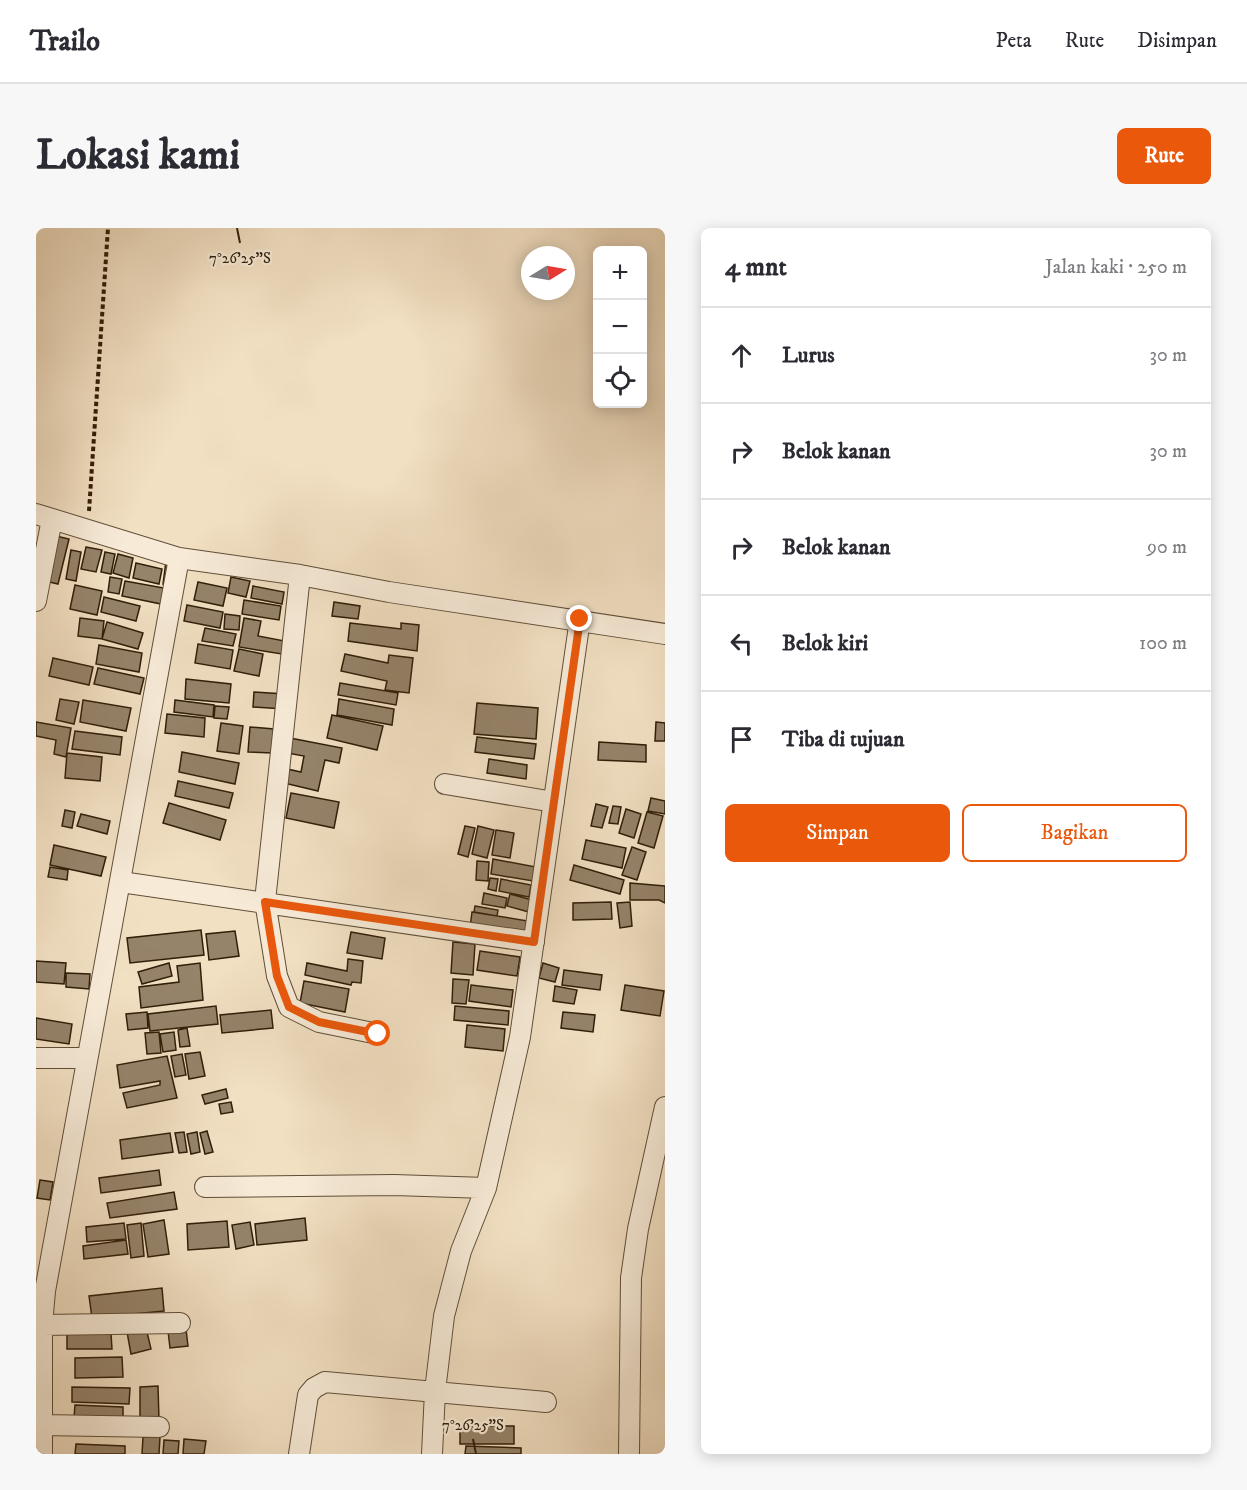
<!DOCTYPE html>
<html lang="id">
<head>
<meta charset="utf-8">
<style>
	:root { --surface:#fff; --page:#f7f7f7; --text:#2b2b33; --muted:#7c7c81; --line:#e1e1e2; --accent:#ea580c }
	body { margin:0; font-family:"IM FELL DW Pica",serif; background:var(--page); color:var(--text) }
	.controls { position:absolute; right:18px; top:18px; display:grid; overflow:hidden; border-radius:9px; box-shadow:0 3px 15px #0003 }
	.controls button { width:54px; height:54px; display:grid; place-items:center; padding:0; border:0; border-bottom:2px solid var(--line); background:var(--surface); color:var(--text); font:30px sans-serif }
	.compass { position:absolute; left:485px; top:18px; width:54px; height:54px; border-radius:50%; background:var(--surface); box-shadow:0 3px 15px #0003; rotate:79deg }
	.stop { position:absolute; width:18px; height:18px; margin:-14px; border:4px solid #ea580c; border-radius:50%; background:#fff }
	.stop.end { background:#ea580c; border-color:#fff; box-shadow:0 2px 6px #0008 }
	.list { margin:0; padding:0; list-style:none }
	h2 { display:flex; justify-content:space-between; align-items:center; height:78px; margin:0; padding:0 24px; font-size:26px }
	h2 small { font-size:20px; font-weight:400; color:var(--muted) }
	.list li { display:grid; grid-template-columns:39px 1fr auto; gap:18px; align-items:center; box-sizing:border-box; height:96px; padding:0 24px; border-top:2px solid var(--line) }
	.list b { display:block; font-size:22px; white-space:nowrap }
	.list em { font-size:20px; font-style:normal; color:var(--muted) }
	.actions { display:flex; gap:12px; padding:18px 24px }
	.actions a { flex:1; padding:14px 0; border:2px solid var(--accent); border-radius:9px; text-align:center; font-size:21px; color:var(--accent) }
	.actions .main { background:var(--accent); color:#fff }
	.icon { flex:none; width:33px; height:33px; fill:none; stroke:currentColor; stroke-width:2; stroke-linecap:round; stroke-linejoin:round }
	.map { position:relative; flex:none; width:629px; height:1226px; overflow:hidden; border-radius:9px }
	header { display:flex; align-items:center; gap:36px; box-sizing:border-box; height:84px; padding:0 30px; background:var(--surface); border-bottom:2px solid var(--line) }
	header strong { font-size:28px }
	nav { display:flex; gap:33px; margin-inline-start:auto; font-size:21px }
	.intro { display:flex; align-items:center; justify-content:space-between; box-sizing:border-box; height:144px; padding:0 36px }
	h1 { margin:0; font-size:42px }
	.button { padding:15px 27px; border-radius:9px; background:var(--accent); color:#fff; font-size:21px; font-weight:700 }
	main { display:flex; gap:36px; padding:0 36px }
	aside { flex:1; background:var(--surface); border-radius:9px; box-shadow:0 3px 15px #0003 }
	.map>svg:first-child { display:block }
	.building { fill:#95836a; stroke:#301e09; stroke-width:1.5 }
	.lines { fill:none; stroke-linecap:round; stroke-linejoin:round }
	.minor-casing { stroke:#604e38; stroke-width:22 }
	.path { stroke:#301e09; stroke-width:4; stroke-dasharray:4.5 3; stroke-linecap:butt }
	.minor { stroke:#f7ebd8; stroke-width:20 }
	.route { stroke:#ea580c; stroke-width:8 }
	.ticks { fill:none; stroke:#301e09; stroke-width:2 }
	.ticks-label { font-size:15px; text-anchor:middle; fill:#301e09; stroke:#f7ebd8; stroke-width:4.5; stroke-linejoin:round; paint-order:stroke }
</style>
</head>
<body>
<header>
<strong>Trailo</strong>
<nav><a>Peta</a><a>Rute</a><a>Disimpan</a></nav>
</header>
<div class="intro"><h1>Lokasi kami</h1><a class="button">Rute</a></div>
<main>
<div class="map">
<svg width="629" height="1226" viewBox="0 0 629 1226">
	<rect width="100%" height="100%" fill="#f2e0c3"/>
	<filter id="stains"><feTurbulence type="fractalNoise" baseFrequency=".00333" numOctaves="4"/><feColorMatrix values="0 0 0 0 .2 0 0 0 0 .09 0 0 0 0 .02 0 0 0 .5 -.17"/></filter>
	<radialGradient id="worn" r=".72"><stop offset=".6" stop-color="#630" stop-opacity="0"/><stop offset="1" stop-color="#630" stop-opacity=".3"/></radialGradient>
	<!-- building -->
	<path class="building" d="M20,308L33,311L22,356L9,353Z
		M50,319L66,322L60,344L45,341Z
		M35,322L45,324L40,353L30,351Z
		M69,324L79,326L75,346L65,344Z
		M82,326L97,330L93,350L77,345Z
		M130,333L138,334L135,357L127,356Z
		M100,335L126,341L123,356L97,350Z
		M74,349L86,351L83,366L72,364Z
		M195,349L214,353L210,369L192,365Z
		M89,353L128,360L125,376L86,368Z
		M162,354L191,360L187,378L158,372Z
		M39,357L66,363L61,387L34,381Z
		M217,358L248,364L246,376L215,370Z
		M68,369L104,378L100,393L65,384Z
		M208,372L245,378L243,392L206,386Z
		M298,374L324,378L322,391L296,388Z
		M151,377L187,384L184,400L148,393Z
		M189,386L204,388L203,402L188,401Z
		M44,390L68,393L66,411L42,408Z
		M208,390L225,393L222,408L254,414L252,427L203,419Z
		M71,394L107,405L102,421L66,411Z
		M314,395L365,401V395L383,397L381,423L312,413Z
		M169,400L200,406L197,418L166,413Z
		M162,416L197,422L194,441L159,435Z
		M63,417L106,425L103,444L60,436Z
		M203,421L227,426L223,448L198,443Z
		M309,426L352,435L353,427L377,430L373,465L349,462L351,453L305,443Z
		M17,430L57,439L53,457L13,448Z
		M62,440L108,450L104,466L58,456Z
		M150,451L195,456L193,475L149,471Z
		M304,455L362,465L360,477L302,467Z
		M218,464L249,466L248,481L217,479Z
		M24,471L43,474L38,496L20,492Z
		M303,471L358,481L356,497L301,487Z
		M47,472L95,480L90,503L44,494Z
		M139,472L178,477L177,489L138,484Z
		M441,475L502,480L500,511L438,506Z
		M179,478L193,479L191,491L178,490Z
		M131,486L169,490L168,509L129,505Z
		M296,487L347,498L341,522L291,510Z
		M0,494L35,500L30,529L18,526L20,512L0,508Z
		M620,494L629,495V513H619Z
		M185,495L207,498L203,526L181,523Z
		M214,499L238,501L236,525L212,524Z
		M39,503L86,509L84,527L36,521Z
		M441,509L500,516L498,531L439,524Z
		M254,510L306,520L303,535L289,532L282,563L248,555L251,541L265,544L268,528L251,525Z
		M563,514L610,517V534L562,532Z
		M146,524L203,535L199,556L143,544Z
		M31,525L66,529L64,553L29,550Z
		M453,531L491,537L490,551L451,545Z
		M142,553L197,565L193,580L139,568Z
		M255,565L303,574L298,600L250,590Z
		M615,570L629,573V586L612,583Z
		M133,575L190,592L184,612L127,595Z
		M560,576L572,579L566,600L555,598Z
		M577,578L585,579L582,596L573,595Z
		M590,581L605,586L598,610L583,605Z
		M29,582L39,584L36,600L26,598Z
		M611,584L627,588L618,620L602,615Z
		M45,586L74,593L71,606L41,598Z
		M429,598L439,600L432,629L422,626Z
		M442,598L458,602L451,630L436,626Z
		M460,602L478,605L474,630L456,627Z
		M550,612L590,620L586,640L546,631Z
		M18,617L70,629L65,648L14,637Z
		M596,619L610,624L601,652L586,647Z
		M457,631L500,639L497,653L455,646Z
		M441,633L453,634L452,653L440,652Z
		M538,637L588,652L584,666L534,652Z
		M14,639L32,642L31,652L12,649Z
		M454,650L462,651L460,663L452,661Z
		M465,651L495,657L493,669L463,663Z
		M594,655L629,658V675L623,672H594Z
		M448,665L471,670L469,680L446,676Z
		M474,666L496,672L493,684L471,678Z
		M575,674L576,691L537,692V675Z
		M594,674L596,698L584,700L581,675Z
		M439,678L462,682L461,688L438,684Z
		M436,684L492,693L489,710L434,700Z
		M165,702L168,727L94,735L91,710Z
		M199,703L203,728L173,732L170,706Z
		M315,704L349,710L346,731L311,725Z
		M417,714L439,716L437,747L415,745Z
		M444,723L484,729L481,748L441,742Z
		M312,731L327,733L325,755L316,754L315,757L269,747L271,735L311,743Z
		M0,733L30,735L28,756L0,754Z
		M133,735L136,748L106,756L102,744Z
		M164,735L167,772L105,780L103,759L143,754L141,738Z
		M507,735L523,740L519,754L503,750Z
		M528,742L566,747L564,762L526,757Z
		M30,745L54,746L53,761L30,759Z
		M417,751L433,752L430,776L416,775Z
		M268,753L313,761L309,784L264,775Z
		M435,757L477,762L475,779L433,773Z
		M589,757L628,763L624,788L585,782Z
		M519,758L541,762L538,776L517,773Z
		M180,778L182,796L114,803L112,786Z
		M419,778L473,783L472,797L418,792Z
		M235,782L237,800L186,805L184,787Z
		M111,784L112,800L92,802L90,786Z
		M527,784L559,787L557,804L525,800Z
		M0,790L36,796L33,816L0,811Z
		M431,797L469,801L467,823L429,819Z
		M151,800L154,818L144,819L142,802Z
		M123,804L125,825L111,826L109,805Z
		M138,804L140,822L127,824L124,806Z
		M164,824L169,848L153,851L149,826Z
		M146,826L150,847L139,849L135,828Z
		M131,828L141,870L91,880L87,865L124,857V853L84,860L81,837Z
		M190,861L192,870L169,876L166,867Z
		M195,874L197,884L185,886L183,876Z
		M171,903L177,924L169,926L164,905Z
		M148,904L151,924L143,925L139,905Z
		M161,904L164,924L155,926L151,906Z
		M134,905L137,924L86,931L84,912Z
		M123,942L125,957L65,965L63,950Z
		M4,952L17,954L14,972L1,970Z
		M138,964L141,981L74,990L71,975Z
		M269,990L271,1012L221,1017L219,996Z
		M128,992L133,1026L112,1029L107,996Z
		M191,993L193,1019L152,1022L151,996Z
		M214,994L218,1017L200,1021L196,997Z
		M88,995L90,1011L51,1014L50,999Z
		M105,995L108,1028L95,1030L91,997Z
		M90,1012L92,1026L48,1031L47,1018Z
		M126,1060L128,1083L56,1090L53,1068Z
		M110,1100L115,1121L95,1126L91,1104Z
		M150,1101L152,1118L134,1120L132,1103Z
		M31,1106H75L76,1121H31Z
		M86,1129L87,1149L39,1150V1130Z
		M122,1158L123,1192L104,1193V1159Z
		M36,1159L94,1160L93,1176L36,1174Z
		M39,1177L87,1179V1193L38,1190Z
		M424,1198H478V1216H424Z
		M107,1209H124L123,1226H106Z
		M148,1211L170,1213L168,1226H147Z
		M128,1212L143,1213L142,1226H127Z
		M40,1216L89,1218V1226H39Z
		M430,1218L485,1220V1226H429Z"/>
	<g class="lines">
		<defs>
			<path id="minor" d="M0,286L143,330L264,347L353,364L629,406
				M264,347L229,673L241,748L253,779L283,794L342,806
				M0,373L16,291
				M409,556L518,574
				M85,654L498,714
				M0,830H51
				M169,959L358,957L450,960
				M6,1097L144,1095
				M6,1197L123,1199
				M6,1226V1097L9,1063L143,330
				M263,1226L272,1167L278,1160L289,1154L510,1174
				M396,1226L399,1163L408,1088L425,1023L450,960L484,809L544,391
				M593,1226L595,1050L602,1001L629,879"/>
		</defs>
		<!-- minor casing -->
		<use href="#minor" class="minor-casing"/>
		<!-- path -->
		<path class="path" d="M53,283L72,0"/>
		<!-- minor -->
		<use href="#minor" class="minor"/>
	</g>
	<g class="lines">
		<!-- route -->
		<path class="route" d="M342,806L283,794L253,779L241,748L229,674L498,714L544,391"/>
	</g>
	<!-- ticks -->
	<path class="ticks" d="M201,0L204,15M437,1211L440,1226"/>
	<g class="ticks-label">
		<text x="204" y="35">7°26'25"S</text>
		<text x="437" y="1202">7°26'25"S</text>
	</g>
	<rect width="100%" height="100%" filter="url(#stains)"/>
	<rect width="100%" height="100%" fill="url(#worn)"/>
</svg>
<div class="controls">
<button>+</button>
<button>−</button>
<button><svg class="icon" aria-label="locate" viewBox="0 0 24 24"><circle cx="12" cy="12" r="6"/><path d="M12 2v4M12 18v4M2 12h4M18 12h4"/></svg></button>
</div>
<svg class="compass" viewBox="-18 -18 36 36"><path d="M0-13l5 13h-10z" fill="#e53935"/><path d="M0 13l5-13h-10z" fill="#7c7c81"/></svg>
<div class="stop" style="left:342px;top:806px"></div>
<div class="stop end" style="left:544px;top:391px"></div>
</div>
<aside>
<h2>4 mnt<small>Jalan kaki · 250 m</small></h2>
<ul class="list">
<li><svg class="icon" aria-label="ahead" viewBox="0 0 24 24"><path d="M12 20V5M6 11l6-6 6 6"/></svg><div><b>Lurus</b></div><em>30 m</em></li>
<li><svg class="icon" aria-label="right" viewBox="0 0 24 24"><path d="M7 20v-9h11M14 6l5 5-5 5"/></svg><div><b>Belok kanan</b></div><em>30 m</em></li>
<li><svg class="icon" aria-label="right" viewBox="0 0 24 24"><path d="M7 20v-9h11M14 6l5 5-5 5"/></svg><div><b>Belok kanan</b></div><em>90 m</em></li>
<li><svg class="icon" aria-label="left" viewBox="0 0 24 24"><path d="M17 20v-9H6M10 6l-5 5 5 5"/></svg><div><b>Belok kiri</b></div><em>100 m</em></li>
<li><svg class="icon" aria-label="arrive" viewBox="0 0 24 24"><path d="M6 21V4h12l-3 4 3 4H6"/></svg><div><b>Tiba di tujuan</b></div></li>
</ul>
<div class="actions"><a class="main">Simpan</a><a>Bagikan</a></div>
</aside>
</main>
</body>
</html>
